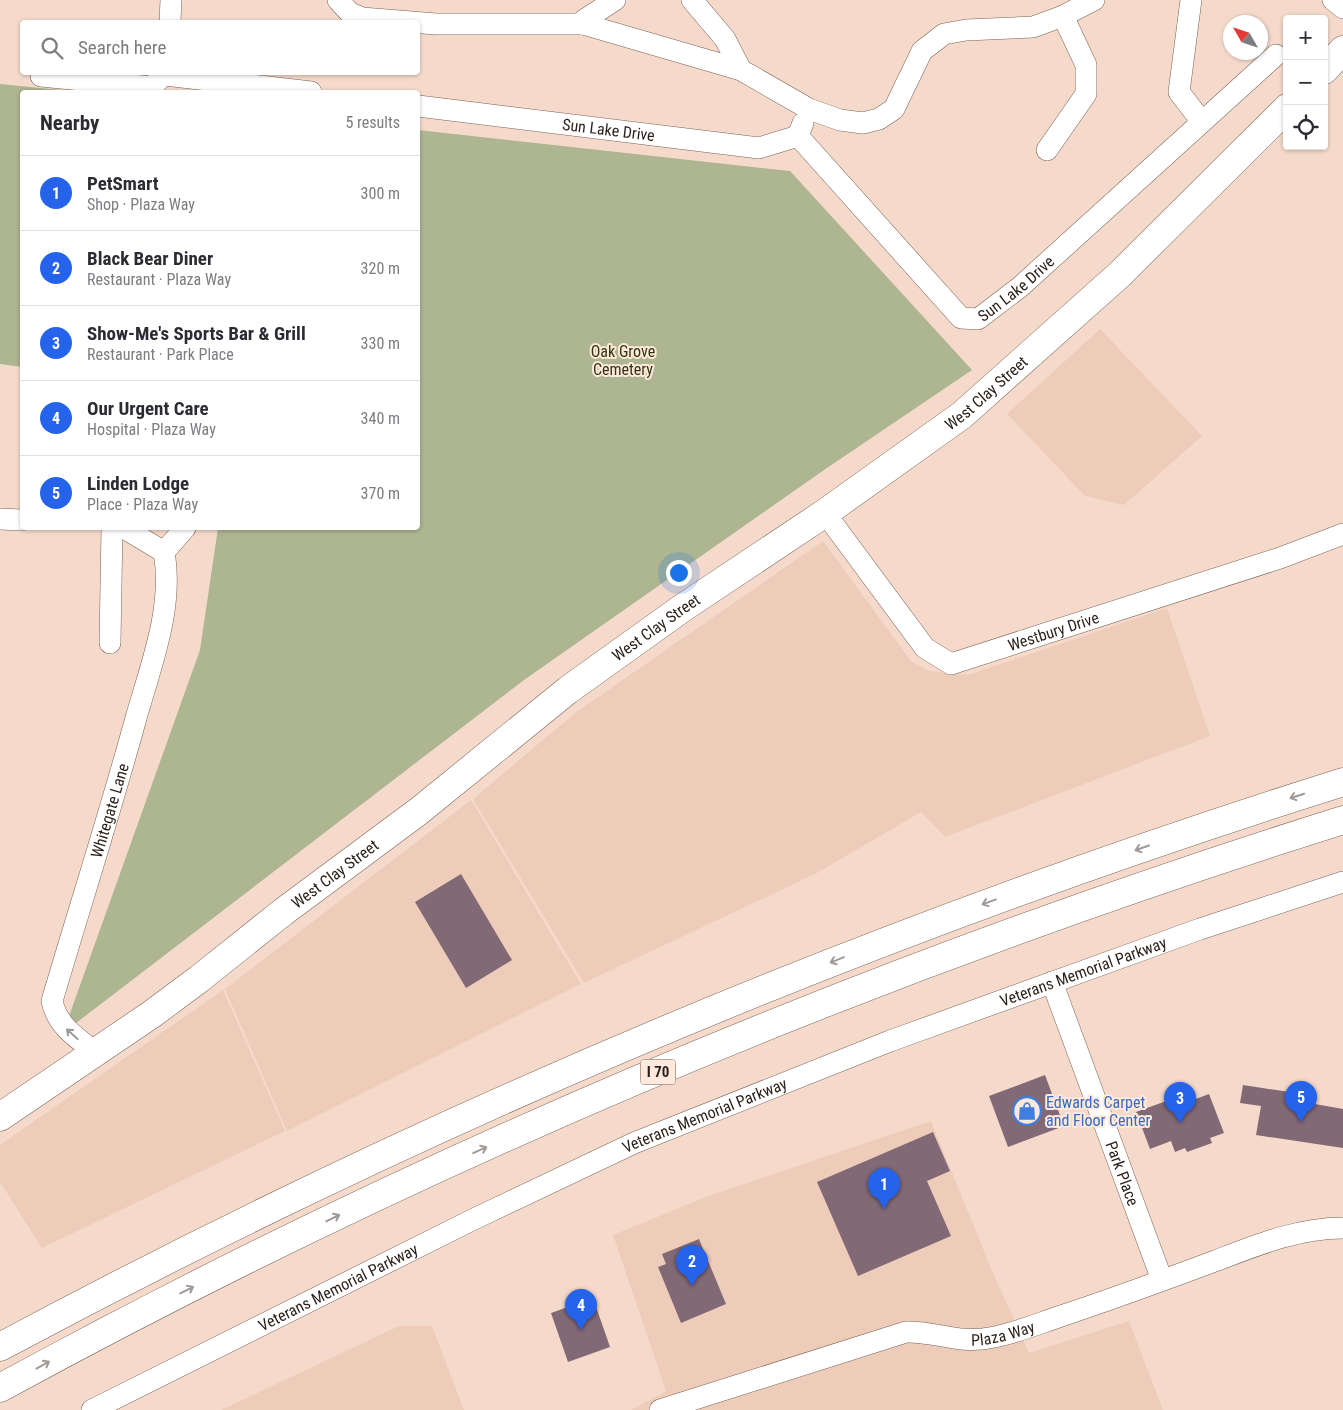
<!DOCTYPE html>
<html lang="en">
<head>
<meta charset="utf-8">
<style>
	:root { --surface:#fff; --page:#f7f7f7; --text:#2b2b33; --muted:#7c7c81; --line:#e1e1e2; --accent:#2563eb }
	body { margin:0; font-family:"Roboto Condensed",sans-serif; background:var(--page); color:var(--text) }
	.controls { position:absolute; right:15px; top:15px; display:grid; overflow:hidden; border-radius:5px; box-shadow:0 1px 4px #0004 }
	.controls button { width:45px; height:45px; display:grid; place-items:center; padding:0; border:0; border-bottom:1px solid var(--line); background:var(--surface); color:var(--text); font:25px sans-serif }
	.compass { position:absolute; left:1223px; top:15px; width:45px; height:45px; border-radius:50%; background:var(--surface); box-shadow:0 1px 4px #0004; rotate:309deg }
	.you { position:absolute; left:678px; top:572px; width:18px; height:18px; margin:-12px; border:4px solid #fff; border-radius:50%; background:#1a73e8; box-shadow:0 0 0 8px #1a73e833 }
	.badge { display:grid; place-items:center; width:32px; height:32px; border-radius:50%; background:var(--accent); color:#fff; font-size:16px; font-weight:700 }
	.pin { position:absolute; translate:-50% -41px; filter:drop-shadow(0 1px 2px #0008) }
	.pin::after { content:''; position:absolute; top:26px; width:18px; height:15px; background:inherit; clip-path:polygon(0 0,100% 0,50% 100%) }
	.list { margin:0; padding:0; list-style:none }
	h2 { display:flex; justify-content:space-between; align-items:center; height:65px; margin:0; padding:0 20px; font-size:21px }
	h2 small { font-size:16px; font-weight:400; color:var(--muted) }
	.list li { display:grid; grid-template-columns:32px 1fr auto; gap:15px; align-items:center; box-sizing:border-box; height:75px; padding:0 20px; border-top:1px solid var(--line) }
	.list b { display:block; font-size:19px; white-space:nowrap }
	.list p { margin:0; font-size:16px; white-space:nowrap; color:var(--muted) }
	.list em { font-size:16px; font-style:normal; color:var(--muted) }
	.icon { flex:none; width:28px; height:28px; fill:none; stroke:currentColor; stroke-width:2; stroke-linecap:round; stroke-linejoin:round }
	.map { position:relative; flex:none; width:1343px; height:1410px; overflow:hidden }
	.search { position:absolute; background:var(--surface); box-shadow:0 1px 4px #0004; left:20px; top:20px; width:400px; height:55px; display:flex; align-items:center; gap:12px; box-sizing:border-box; padding:0 18px; border-radius:5px; color:var(--muted); font-size:19px }
	.panel { position:absolute; background:var(--surface); box-shadow:0 1px 4px #0004; left:20px; top:90px; width:400px; height:440px; border-radius:5px }
	.map>svg:first-child { display:block }
	.built { fill:#eeccba }
	.green { fill:#adb591 }
	.building { fill:#826976 }
	.lines { fill:none; stroke-linecap:round; stroke-linejoin:round }
	.minor-casing { stroke:#7a6255; stroke-width:22 }
	.major-casing { stroke:#7a6255; stroke-width:29 }
	.highway-casing { stroke:#7a6255; stroke-width:29 }
	.minor { stroke:#fff; stroke-width:21 }
	.major { stroke:#fff; stroke-width:28 }
	.highway { stroke:#fff; stroke-width:28 }
	.oneway { stroke:#9f9a98 }
	.labels { text-anchor:middle; stroke-width:4; stroke-linejoin:round; paint-order:stroke }
	.shield { fill:#ffe9dc; stroke:#695c54; stroke-width:1 }
	.shield-label { font-size:15px; font-weight:bold; fill:#291f1a }
	.street-label { font-size:16px; fill:#291f1a; stroke:#ffe9dc }
	.park-label { font-size:16px; fill:#2f350e; stroke:#ffe9dc }
	.shop-label { font-size:16px; fill:#366cbe; stroke:#ffe9dc; text-anchor:start }
</style>
</head>
<body>
<div class="map">
<svg width="1343" height="1410" viewBox="0 0 1343 1410">
	<rect width="100%" height="100%" fill="#f5dacb"/>
	<!-- built -->
	<path class="built" d="M1100,329L1202,436L1124,505L1085,496L1007,414Z
		M823,541L911,661L929,671L968,675L1167,608L1210,736L945,837L921,812L817,873L584,983L473,799L575,713Z
		M471,800L581,984L287,1131L225,989Z
		M223,990L285,1131L42,1248L0,1182V1145Z
		M931,1121L993,1273L1029,1353L1129,1321L1163,1410H631L666,1391L613,1235L711,1195Z
		M399,1326H432L464,1410H221Z"/>
	<!-- green -->
	<path class="green" d="M0,84L80,92H22V367L0,364Z
		M418,130L790,171L972,370L824,470L524,680L63,1033L200,650L218,528H418Z"/>
	<!-- building -->
	<path class="building" d="M461,874L512,960L466,988L415,902Z
		M1045,1075L1064,1126L1008,1147L989,1096Z
		M1243,1085L1289,1092L1287,1099L1343,1109V1148L1256,1135L1261,1106L1240,1103Z
		M1209,1094L1224,1133L1210,1138L1212,1143L1187,1152L1185,1148L1175,1152L1171,1141L1150,1149L1136,1112L1169,1100L1172,1108Z
		M933,1132L950,1171L927,1181L951,1236L858,1276L817,1182Z
		M699,1239L726,1304L681,1323L658,1267L666,1264L662,1254Z
		M593,1298L610,1347L568,1362L551,1313Z"/>
	<g class="lines">
		<defs>
			<g id="minor">
				<path d="M338,0L350,13L362,18L436,24H583L741,70L809,109L840,120L863,123L879,119L894,109L922,51L944,34L966,30L1033,27L1063,16L1094,0"/>
				<path d="M692,0L725,39L741,70"/>
				<path d="M1191,0L1179,92L1202,122"/>
				<path d="M1333,0L1343,8"/>
				<path d="M170,22L171,0"/>
				<path d="M583,24L584,20L615,0"/>
				<path d="M165,75L311,92"/>
				<path d="M41,76L152,87L166,72"/>
				<path id="s1" d="M418,106L759,148L798,136L803,123"/>
				<path id="s2" d="M798,136L961,318L978,319L1020,287L1276,55"/>
				<path d="M1047,150L1086,94V65L1063,16"/>
				<path id="s3" d="M825,513L925,648L951,664L1280,558L1343,534"/>
				<path d="M0,519L22,520"/>
				<path d="M164,552L185,528"/>
				<path d="M110,643L112,528"/>
				<path id="s4" d="M1052,982L1162,1280"/>
				<path id="s5" d="M94,1051C75,1037 57,1025 52,1001C80,906 110,813 136,718C151,665 174,607 164,552L124,528"/>
				<path id="s6" d="M92,1410L472,1220L634,1143L890,1041L1200,929L1343,882"/>
				<path id="s7" d="M660,1410L906,1332C934,1331 960,1344 989,1338C1014,1334 1037,1324 1061,1316C1113,1299 1164,1280 1215,1261C1257,1245 1298,1228 1343,1228"/>
			</g>
			<g id="major">
				<path d="M1324,70L1343,50"/>
				<path id="s8" d="M0,1117L152,1014L199,979L283,912L419,811L568,690L681,609L825,513L962,415L1119,275L1287,108"/>
			</g>
			<path id="highway" d="M0,1347C429,1117 879,928 1343,782
				M0,1388C427,1155 879,966 1343,820"/>
		</defs>
		<!-- minor casing -->
		<use href="#minor" class="minor-casing"/>
		<!-- major casing -->
		<use href="#major" class="major-casing"/>
		<!-- highway casing -->
		<use href="#highway" class="highway-casing"/>
		<!-- minor -->
		<use href="#minor" class="minor"/>
		<!-- major -->
		<use href="#major" class="major"/>
		<!-- highway -->
		<use href="#highway" class="highway"/>
	</g>
	<!-- one-way arrows -->
	<defs><path id="oneway-shaft" d="M-6 0H5M1.5-3L5.5 0L1.5 3" fill="none" stroke-width="1.6" stroke-linecap="round" stroke-linejoin="round" transform="scale(1.25)"/></defs>
	<g class="oneway">
		<use href="#oneway-shaft" transform="translate(1297 796) rotate(162)"/>
		<use href="#oneway-shaft" transform="translate(1142 848) rotate(161)"/>
		<use href="#oneway-shaft" transform="translate(989 902) rotate(160)"/>
		<use href="#oneway-shaft" transform="translate(837 960) rotate(158)"/>
		<use href="#oneway-shaft" transform="translate(72 1034) rotate(-138)"/>
		<use href="#oneway-shaft" transform="translate(480 1150) rotate(-24)"/>
		<use href="#oneway-shaft" transform="translate(333 1218) rotate(-26)"/>
		<use href="#oneway-shaft" transform="translate(187 1290) rotate(-27)"/>
		<use href="#oneway-shaft" transform="translate(43 1365) rotate(-29)"/>
	</g>
	<!-- icons -->
	<defs>
		<symbol id="shop-ring" viewBox="-11 -11 22 22"><circle r="9.5" fill="#ffe9dc" stroke="#3f7fe0" stroke-width="1.5"/><path d="M-5-2.5h2.3a2.7 3.5 0 0 1 5.4 0H5L5.5 6h-11ZM-1.5-2.5h3a1.5 2.3 0 0 0-3 0Z" fill="#3f7fe0"/></symbol>
	</defs>
	<g fill-rule="evenodd">
		<use href="#shop-ring" x="1011" y="1095" width="32" height="32"/>
	</g>
	<g class="labels">
		<!-- shield labels -->
		<rect class="shield" x="640.5" y="1059.5" width="35" height="25" rx="4"/>
		<g class="shield-label">
			<text x="658" y="1077">I 70</text>
		</g>
		<!-- street labels -->
		<g class="street-label">
			<text dy="6" stroke="none"><textPath href="#s1" startOffset="192">Sun Lake Drive</textPath></text>
			<text dy="6" stroke="none"><textPath href="#s2" startOffset="310">Sun Lake Drive</textPath></text>
			<text dy="6" stroke="none"><textPath href="#s8" startOffset="1224">West Clay Street</textPath></text>
			<text dy="6" stroke="none"><textPath href="#s8" startOffset="819">West Clay Street</textPath></text>
			<text dy="6" stroke="none"><textPath href="#s3" startOffset="306">Westbury Drive</textPath></text>
			<text dy="6" stroke="none"><textPath href="#s5" startOffset="266">Whitegate Lane</textPath></text>
			<text dy="6" stroke="none"><textPath href="#s8" startOffset="414">West Clay Street</textPath></text>
			<text dy="6" stroke="none"><textPath href="#s6" startOffset="1085">Veterans Memorial Parkway</textPath></text>
			<text dy="6" stroke="none"><textPath href="#s6" startOffset="680">Veterans Memorial Parkway</textPath></text>
			<text dy="6" stroke="none"><textPath href="#s4" startOffset="204">Park Place</textPath></text>
			<text dy="6" stroke="none"><textPath href="#s6" startOffset="275">Veterans Memorial Parkway</textPath></text>
			<text dy="6" stroke="none"><textPath href="#s7" startOffset="356">Plaza Way</textPath></text>
		</g>
		<!-- park labels -->
		<g class="park-label">
			<text x="623" y="357">Oak Grove<tspan x="623" dy="18">Cemetery</tspan></text>
		</g>
		<!-- shop labels -->
		<g class="shop-label">
			<text x="1046" y="1108">Edwards Carpet<tspan x="1046" dy="18">and Floor Center</tspan></text>
		</g>
	</g>
</svg>
<div class="controls">
<button>+</button>
<button>−</button>
<button><svg class="icon" aria-label="locate" viewBox="0 0 24 24"><circle cx="12" cy="12" r="6"/><path d="M12 2v4M12 18v4M2 12h4M18 12h4"/></svg></button>
</div>
<svg class="compass" viewBox="-18 -18 36 36"><path d="M0-13l5 13h-10z" fill="#e53935"/><path d="M0 13l5-13h-10z" fill="#7c7c81"/></svg>
<div class="you"></div>
<div class="pin badge" style="left:884px;top:1209px">1</div>
<div class="pin badge" style="left:692px;top:1286px">2</div>
<div class="pin badge" style="left:1180px;top:1123px">3</div>
<div class="pin badge" style="left:581px;top:1330px">4</div>
<div class="pin badge" style="left:1301px;top:1122px">5</div>
<div class="search"><svg class="icon" aria-label="search" viewBox="0 0 24 24"><circle cx="10" cy="10" r="6"/><path d="M15 15l6 6"/></svg>Search here</div>
<section class="panel">
<h2>Nearby<small>5 results</small></h2>
<ul class="list">
<li><span class="badge">1</span><div><b>PetSmart</b><p>Shop · Plaza Way</p></div><em>300 m</em></li>
<li><span class="badge">2</span><div><b>Black Bear Diner</b><p>Restaurant · Plaza Way</p></div><em>320 m</em></li>
<li><span class="badge">3</span><div><b>Show-Me's Sports Bar &amp; Grill</b><p>Restaurant · Park Place</p></div><em>330 m</em></li>
<li><span class="badge">4</span><div><b>Our Urgent Care</b><p>Hospital · Plaza Way</p></div><em>340 m</em></li>
<li><span class="badge">5</span><div><b>Linden Lodge</b><p>Place · Plaza Way</p></div><em>370 m</em></li>
</ul>
</section>
</div>
</body>
</html>
